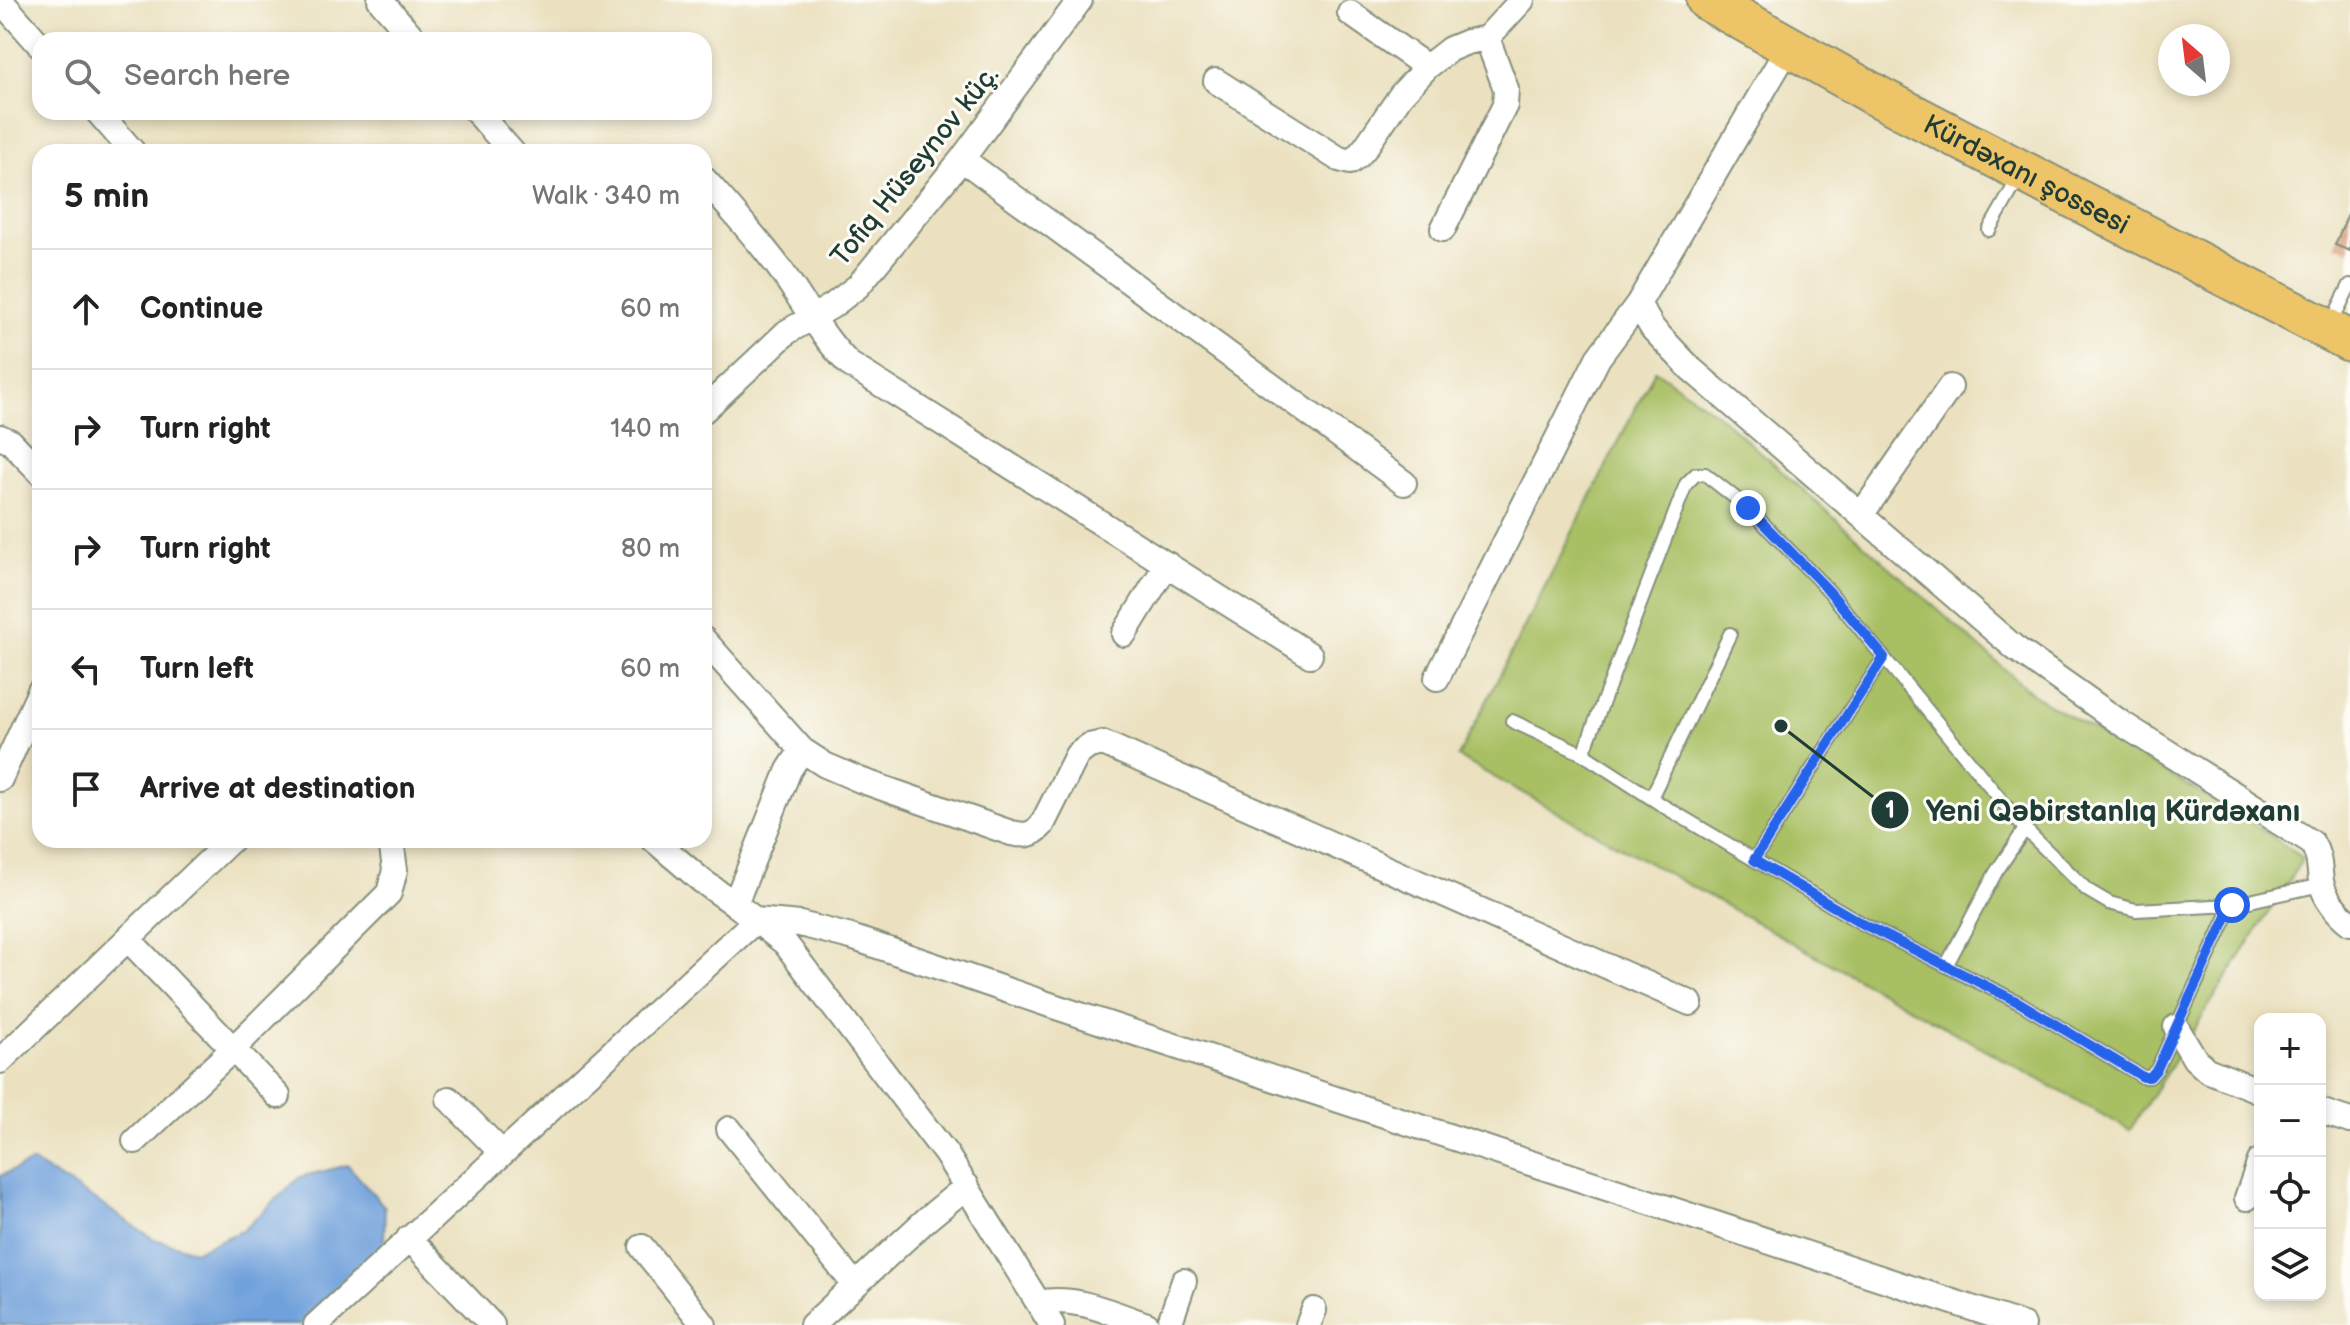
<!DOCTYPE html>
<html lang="en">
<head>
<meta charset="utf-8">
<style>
	:root { --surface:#fff; --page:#f2f2f2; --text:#222; --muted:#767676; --line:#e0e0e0 }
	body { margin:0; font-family:"Balsamiq Sans",sans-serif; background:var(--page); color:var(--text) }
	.controls { position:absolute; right:24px; bottom:24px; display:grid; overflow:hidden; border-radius:16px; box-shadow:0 4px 12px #0003 }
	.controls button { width:72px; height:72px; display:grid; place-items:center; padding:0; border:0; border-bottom:2px solid var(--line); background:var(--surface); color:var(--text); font:40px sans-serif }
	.compass { position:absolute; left:2158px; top:24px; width:72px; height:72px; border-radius:50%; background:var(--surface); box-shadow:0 4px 12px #0003; rotate:332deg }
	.stop { position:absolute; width:24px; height:24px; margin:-18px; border:6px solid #2563eb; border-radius:50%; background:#fff }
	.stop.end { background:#2563eb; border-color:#fff; box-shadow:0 2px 8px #0008 }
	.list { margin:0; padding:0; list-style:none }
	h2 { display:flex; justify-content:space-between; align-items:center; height:104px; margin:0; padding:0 32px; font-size:34px }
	h2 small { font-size:26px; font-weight:400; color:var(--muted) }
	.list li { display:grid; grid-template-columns:52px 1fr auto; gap:24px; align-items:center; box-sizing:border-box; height:120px; padding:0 32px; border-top:2px solid var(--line) }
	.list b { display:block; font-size:30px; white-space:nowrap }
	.list em { font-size:26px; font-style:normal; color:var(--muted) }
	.icon { flex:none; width:44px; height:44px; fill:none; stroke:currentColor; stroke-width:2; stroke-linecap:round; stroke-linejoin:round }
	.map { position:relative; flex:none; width:2350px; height:1325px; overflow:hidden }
	.search { position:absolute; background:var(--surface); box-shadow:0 4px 12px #0003; left:32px; top:32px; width:680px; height:88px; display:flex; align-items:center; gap:20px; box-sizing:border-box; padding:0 28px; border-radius:24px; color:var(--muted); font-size:30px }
	.panel { position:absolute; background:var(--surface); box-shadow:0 4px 12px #0003; left:32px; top:144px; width:680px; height:704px; border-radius:24px }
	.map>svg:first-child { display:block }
	.green { fill:#a9bf64; stroke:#647e4c; stroke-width:2 }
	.water { fill:#71a1db; stroke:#486f88; stroke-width:2 }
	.building { fill:#d59872 }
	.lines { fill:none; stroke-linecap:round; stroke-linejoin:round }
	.service-casing { stroke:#858f7a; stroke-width:16 }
	.minor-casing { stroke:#858f7a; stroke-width:28 }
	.primary-casing { stroke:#858f7a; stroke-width:44 }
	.service { stroke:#fff; stroke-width:12 }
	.minor { stroke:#fff; stroke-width:24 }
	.primary { stroke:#eec469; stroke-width:40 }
	.route { stroke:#2563eb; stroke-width:10 }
	.labels { text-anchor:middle; stroke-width:6; stroke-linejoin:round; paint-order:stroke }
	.street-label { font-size:28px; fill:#1f3d34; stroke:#fdfcf7 }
	.leader { fill:none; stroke:#1f3d34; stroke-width:3 }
	.callout-dot { fill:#1f3d34; stroke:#fdfcf7; stroke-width:3 }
	.mark-label { font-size:24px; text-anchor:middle; font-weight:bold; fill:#fff }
	.callout-label { font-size:30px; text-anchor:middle; font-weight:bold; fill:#1f3d34; stroke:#fdfcf7; stroke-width:6; stroke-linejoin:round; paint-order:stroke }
</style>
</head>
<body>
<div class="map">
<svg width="2350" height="1325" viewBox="0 0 2350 1325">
	<rect width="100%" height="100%" fill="#fdfcf7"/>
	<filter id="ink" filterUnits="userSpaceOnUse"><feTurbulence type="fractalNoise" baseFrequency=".0125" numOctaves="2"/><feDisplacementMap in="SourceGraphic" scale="16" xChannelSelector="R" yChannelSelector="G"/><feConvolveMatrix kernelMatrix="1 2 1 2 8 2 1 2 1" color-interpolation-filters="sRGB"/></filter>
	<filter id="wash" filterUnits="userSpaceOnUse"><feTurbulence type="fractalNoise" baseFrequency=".006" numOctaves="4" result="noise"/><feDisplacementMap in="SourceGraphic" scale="32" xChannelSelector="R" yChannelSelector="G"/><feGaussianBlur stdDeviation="1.8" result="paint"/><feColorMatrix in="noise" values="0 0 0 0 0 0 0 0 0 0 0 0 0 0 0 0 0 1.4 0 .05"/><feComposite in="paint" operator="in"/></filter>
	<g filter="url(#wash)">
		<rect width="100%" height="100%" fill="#ebe1c0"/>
		<!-- green -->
		<path class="green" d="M1655,370L1717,414L2035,696L2260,828L2303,858L2130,1130L1458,757Z"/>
		<!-- water -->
		<path class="water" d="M32,1162L97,1201L154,1239L195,1251L242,1231L300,1177L348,1165L385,1207L384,1245L299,1325H0V1176Z"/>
		<g id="blocks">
			<!-- building -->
			<path class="building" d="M2350,209V251L2335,245Z"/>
		</g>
	</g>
	<g filter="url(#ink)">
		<use href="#blocks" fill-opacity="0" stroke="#858f7a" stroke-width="2"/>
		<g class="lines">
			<defs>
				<path id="service" d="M1989,230L2021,174
					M2338,309L2350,285
					M1512,721L1583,754L1665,807L1863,924L2020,1003L2143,1077H2150L2157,1069L2232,905
					M1583,754L1686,484L1696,474H1705L1748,508L1829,591L2025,829L2087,890L2109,903L2136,910L2232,905L2321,885
					M1651,798L1730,634
					M1754,860L1884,657
					M1946,966L1996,872L2025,829"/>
				<path id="minor" d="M0,0L40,45
					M380,0L415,40
					M1350,13L1427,67
					M1788,48L1638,304L1653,329L1691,369L2015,648L2121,723L2312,843C2320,856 2319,867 2321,881C2324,897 2337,913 2350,923
					M1216,81L1339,159L1350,162L1358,156L1365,148L1401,95L1427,67L1450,49L1467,42L1487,38L1522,0
					M98,112L133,152
					M477,112L512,152
					M962,159L1404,483
					M704,179C730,208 756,237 780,269C803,301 821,336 849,364L1310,655
					M1443,229L1505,105L1506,89L1487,38
					M704,410L787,332L832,306L858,286L962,159L1080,0
					M0,437L11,442L40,472
					M1861,515L1950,387
					M1124,634L1167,564
					M704,640L802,750L825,765L860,780L1011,833C1025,836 1032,836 1042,825L1077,755L1089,746L1103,743L1690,1003
					M1437,678L1598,358L1638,304
					M0,779L40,691
					M654,840L702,881L735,904L785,943L946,1154L1052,1325
					M735,904L789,770L802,750
					M128,939L278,1096
					M2176,1027L2195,1059L2207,1070L2260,1091
					M0,1061L231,840
					M449,1099L502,1153
					M2320,1111L2350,1121
					M729,1129L855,1285
					M135,1141L233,1049L389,893L395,870L391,840
					M2247,1198L2260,1161
					M409,1238L492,1325
					M642,1247L704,1325
					M1039,1303C1076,1295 1113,1314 1147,1325
					M316,1325L756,920L800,924L851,937L1053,1006L2023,1325
					M812,1325L927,1219L967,1186
					M1169,1325L1184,1281
					M1308,1325L1314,1310"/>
				<g id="primary">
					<path id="s1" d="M1707,0L1877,96L2350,341"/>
				</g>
			</defs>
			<!-- service casing -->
			<use href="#service" class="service-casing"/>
			<!-- minor casing -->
			<use href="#minor" class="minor-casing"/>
			<!-- primary casing -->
			<use href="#primary" class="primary-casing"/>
			<!-- service -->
			<use href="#service" class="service"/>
			<!-- minor -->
			<use href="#minor" class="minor"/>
			<!-- primary -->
			<use href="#primary" class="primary"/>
		</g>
	</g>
	<g class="lines" filter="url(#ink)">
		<!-- route -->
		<path class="route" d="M1748,508L1829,591L1884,657L1754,860L1863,924L2020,1003L2143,1077H2150L2157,1069L2232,905"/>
	</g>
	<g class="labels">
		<!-- street labels -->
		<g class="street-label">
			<text transform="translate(914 165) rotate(-51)" y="10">Tofiq Hüseynov küç.</text>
			<text dy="10" stroke="none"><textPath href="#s1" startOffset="364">Kürdəxanı şossesi</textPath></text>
		</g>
	</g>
	<!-- callouts -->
	<path class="leader" d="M1781 726L1890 810"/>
	<g class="callout-dot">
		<circle cx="1781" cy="726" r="8"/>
		<circle cx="1890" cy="810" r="20"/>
	</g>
	<g class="mark-label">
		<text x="1890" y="818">1</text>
	</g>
	<g class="callout-label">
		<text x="2113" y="821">Yeni Qəbirstanlıq Kürdəxanı</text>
	</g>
</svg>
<div class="controls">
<button>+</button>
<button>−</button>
<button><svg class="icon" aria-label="locate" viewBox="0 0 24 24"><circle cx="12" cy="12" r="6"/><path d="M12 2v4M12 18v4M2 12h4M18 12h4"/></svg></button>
<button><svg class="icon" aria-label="layers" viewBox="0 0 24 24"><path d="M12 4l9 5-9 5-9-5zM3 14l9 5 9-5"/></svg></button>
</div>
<svg class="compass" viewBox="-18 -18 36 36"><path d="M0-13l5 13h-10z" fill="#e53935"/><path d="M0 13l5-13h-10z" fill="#767676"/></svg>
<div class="stop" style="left:2232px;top:905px"></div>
<div class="stop end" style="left:1748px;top:508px"></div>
<div class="search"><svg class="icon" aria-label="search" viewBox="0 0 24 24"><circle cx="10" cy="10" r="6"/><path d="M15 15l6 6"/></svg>Search here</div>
<section class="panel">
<h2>5 min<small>Walk · 340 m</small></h2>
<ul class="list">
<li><svg class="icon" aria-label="ahead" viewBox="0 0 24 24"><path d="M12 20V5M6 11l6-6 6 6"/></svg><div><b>Continue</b></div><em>60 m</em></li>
<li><svg class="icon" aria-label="right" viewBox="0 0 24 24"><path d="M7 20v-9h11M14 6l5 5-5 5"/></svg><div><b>Turn right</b></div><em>140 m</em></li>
<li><svg class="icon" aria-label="right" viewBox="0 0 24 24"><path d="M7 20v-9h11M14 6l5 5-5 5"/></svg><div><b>Turn right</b></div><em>80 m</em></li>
<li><svg class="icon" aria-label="left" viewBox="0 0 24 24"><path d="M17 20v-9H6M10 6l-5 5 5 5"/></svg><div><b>Turn left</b></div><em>60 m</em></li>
<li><svg class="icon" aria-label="arrive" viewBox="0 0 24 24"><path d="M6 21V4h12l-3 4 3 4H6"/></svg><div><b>Arrive at destination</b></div></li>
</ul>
</section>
</div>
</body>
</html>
